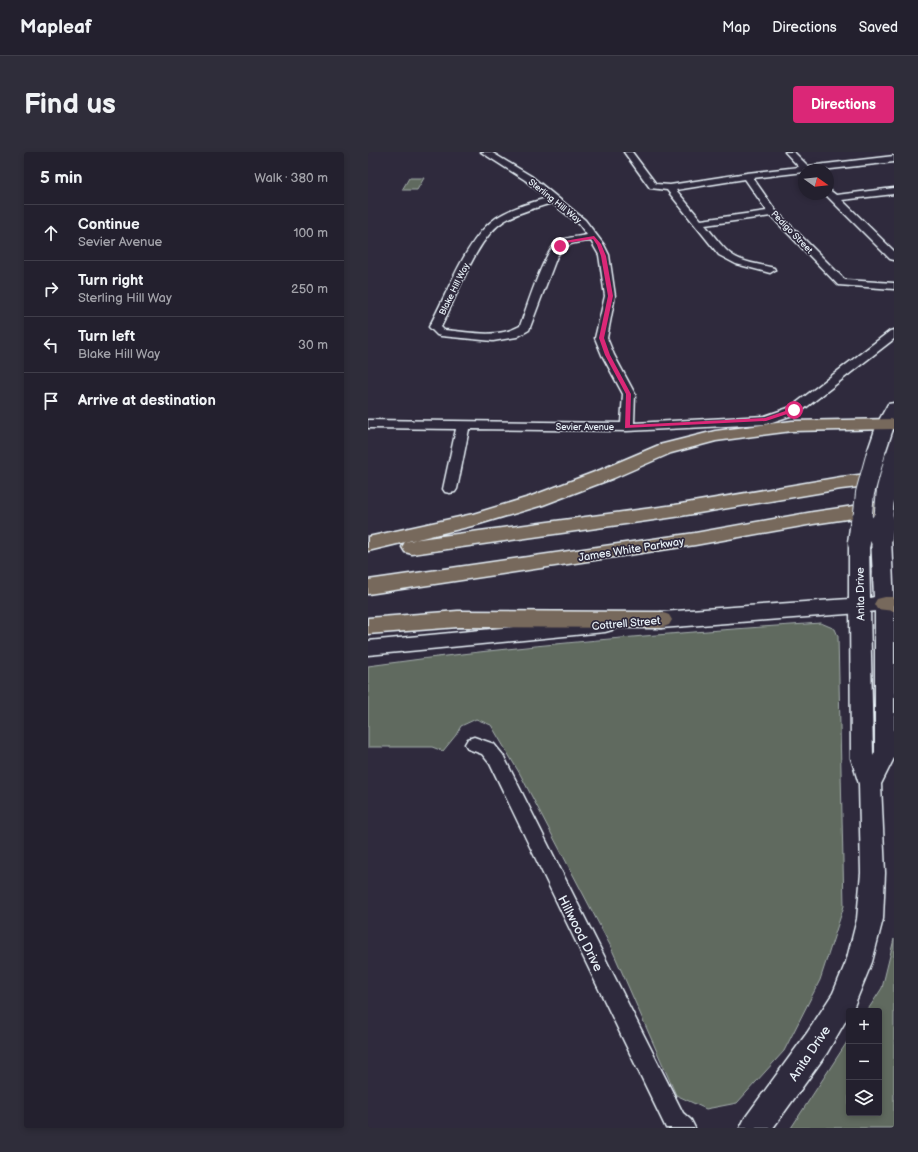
<!DOCTYPE html>
<html lang="en">
<head>
<meta charset="utf-8">
<style>
	:root { --surface:#23202e; --page:#2f2d3a; --text:#f1f3f6; --muted:#a3a3aa; --line:#403e4a; --accent:#db2777 }
	body { margin:0; font-family:"Balsamiq Sans",sans-serif; background:var(--page); color:var(--text) }
	.controls { position:absolute; right:12px; bottom:12px; display:grid; overflow:hidden; border-radius:4px; box-shadow:0 2px 6px #0003 }
	.controls button { width:36px; height:36px; display:grid; place-items:center; padding:0; border:0; border-bottom:1px solid var(--line); background:var(--surface); color:var(--text); font:20px sans-serif }
	.compass { position:absolute; left:430px; top:12px; width:36px; height:36px; border-radius:50%; background:var(--surface); box-shadow:0 2px 6px #0003; rotate:105deg }
	.stop { position:absolute; width:12px; height:12px; margin:-9px; border:3px solid #db2777; border-radius:50%; background:#fff }
	.stop.end { background:#db2777; border-color:#fff; box-shadow:0 1px 4px #0008 }
	.list { margin:0; padding:0; list-style:none }
	h2 { display:flex; justify-content:space-between; align-items:center; height:52px; margin:0; padding:0 16px; font-size:17px }
	h2 small { font-size:13px; font-weight:400; color:var(--muted) }
	.list li { display:grid; grid-template-columns:26px 1fr auto; gap:12px; align-items:center; box-sizing:border-box; height:56px; padding:0 16px; border-top:1px solid var(--line) }
	.list b { display:block; font-size:15px; white-space:nowrap }
	.list p { margin:0; font-size:13px; white-space:nowrap; color:var(--muted) }
	.list em { font-size:13px; font-style:normal; color:var(--muted) }
	.icon { flex:none; width:22px; height:22px; fill:none; stroke:currentColor; stroke-width:2; stroke-linecap:round; stroke-linejoin:round }
	.map { position:relative; flex:none; width:526px; height:976px; overflow:hidden; border-radius:4px }
	header { display:flex; align-items:center; gap:24px; box-sizing:border-box; height:56px; padding:0 20px; background:var(--surface); border-bottom:1px solid var(--line) }
	header strong { font-size:19px }
	nav { display:flex; gap:22px; margin-inline-start:auto; font-size:14px }
	.intro { display:flex; align-items:center; justify-content:space-between; box-sizing:border-box; height:96px; padding:0 24px }
	h1 { margin:0; font-size:28px }
	.button { padding:10px 18px; border-radius:4px; background:var(--accent); color:#fff; font-size:14px; font-weight:700 }
	main { display:flex; gap:24px; padding:0 24px }
	aside { flex:1; background:var(--surface); border-radius:4px; box-shadow:0 2px 6px #0003 }
	.map>svg:first-child { display:block }
	.green { fill:#606a5f; stroke:#a4aeac }
	.lines { fill:none; stroke-linecap:round; stroke-linejoin:round }
	.minor-casing { stroke:#e8f1f8; stroke-width:3 }
	.tertiary-casing { stroke:#e8f1f8; stroke-width:3 }
	.secondary-casing { stroke:#e8f1f8; stroke-width:3 }
	.motorway-casing { stroke:#e8f1f8; stroke-width:3 }
	.minor { fill:#2f2a3d; fill-rule:evenodd }
	.tertiary { fill:#2f2a3d; fill-rule:evenodd }
	.secondary { fill:#2f2a3d; fill-rule:evenodd }
	.motorway { fill:#77695c; fill-rule:evenodd }
	.secondary-bridge-far1-casing { stroke:#e8f1f8; stroke-width:20; stroke-linecap:butt }
	.secondary-bridge-casing { stroke:#e8f1f8; stroke-width:25; stroke-linecap:butt }
	.secondary-bridge-far1 { stroke:#2f2a3d; stroke-width:18 }
	.secondary-bridge { stroke:#2f2a3d; stroke-width:22 }
	.route { fill:#db2777 }
	.labels { text-anchor:middle; stroke-width:3.5; stroke-linejoin:round; paint-order:stroke }
	.far-street-label { font-size:9px; fill:#e8f1f8; stroke:#2f2a3d }
	.street-label { font-size:11px; fill:#e8f1f8; stroke:#2f2a3d }
	.near-street-label { font-size:13px; fill:#e8f1f8; stroke:#2f2a3d }
</style>
</head>
<body>
<header>
<strong>Mapleaf</strong>
<nav><a>Map</a><a>Directions</a><a>Saved</a></nav>
</header>
<div class="intro"><h1>Find us</h1><a class="button">Directions</a></div>
<main>
<aside>
<h2>5 min<small>Walk · 380 m</small></h2>
<ul class="list">
<li><svg class="icon" aria-label="ahead" viewBox="0 0 24 24"><path d="M12 20V5M6 11l6-6 6 6"/></svg><div><b>Continue</b><p>Sevier Avenue</p></div><em>100 m</em></li>
<li><svg class="icon" aria-label="right" viewBox="0 0 24 24"><path d="M7 20v-9h11M14 6l5 5-5 5"/></svg><div><b>Turn right</b><p>Sterling Hill Way</p></div><em>250 m</em></li>
<li><svg class="icon" aria-label="left" viewBox="0 0 24 24"><path d="M17 20v-9H6M10 6l-5 5 5 5"/></svg><div><b>Turn left</b><p>Blake Hill Way</p></div><em>30 m</em></li>
<li><svg class="icon" aria-label="arrive" viewBox="0 0 24 24"><path d="M6 21V4h12l-3 4 3 4H6"/></svg><div><b>Arrive at destination</b></div></li>
</ul>
</aside>
<div class="map">
<svg width="526" height="976" viewBox="0 0 526 976">
	<rect width="100%" height="100%" fill="#2f2a3d"/>
	<filter id="ink" filterUnits="userSpaceOnUse"><feTurbulence type="fractalNoise" baseFrequency=".025" numOctaves="2"/><feDisplacementMap in="SourceGraphic" scale="8" xChannelSelector="R" yChannelSelector="G"/><feConvolveMatrix kernelMatrix="1 2 1 2 8 2 1 2 1" color-interpolation-filters="sRGB"/></filter>
	<g filter="url(#ink)">
		<!-- green -->
		<path class="green" d="M41,26H56L49,38H34Z
			M453,471L467,477L470,484L476,754L452,828L416,899L369,951L338,957L308,943L242,793L152,622L123,573L108,567L93,574L88,583L75,599L64,595H0V514C150,493 301,481 453,471Z
			M526,787V976H423L481,887V961H511V859H499L514,836Z"/>
		<g class="lines">
			<defs>
				<path id="minor" d="M113,0H123L163,24L217,68L236,93L241,103L247,144L239,186L246,203L267,242L266,271L397,264L423,255L522,179L526,178V187L431,261L398,272L259,279L101,277L89,337L87,340L82,341L77,340L75,337L88,277L0,276V268L253,271L255,242L234,203L227,186L237,144L231,103L223,89C206,91 199,90 189,104L161,178L149,185L125,189L73,184L69,183L61,175C79,143 98,86 128,66C143,56 162,51 179,46L157,28ZM184,51L211,72L219,83C210,85 195,85 188,91C175,103 159,155 152,174C129,187 102,180 76,178L73,175C89,145 107,87 136,69C150,60 168,56 184,51Z
					M256,0H264L288,32L302,33L379,21L431,15L417,0H426L440,14L526,4V10L454,18H436V20L385,26L408,59L477,128L526,131V137L470,133L403,64L337,73C344,81 350,90 358,98C369,110 390,112 406,116L407,118L402,121L368,112L351,103L299,38L282,36ZM377,27L399,59L333,68L308,38Z
					M526,36V42L474,48L526,99V108L522,107L457,42H460V37L468,43Z
					M106,585L126,592L135,603L315,961L323,968L327,976H298L122,612L114,602L100,597L97,592L100,587Z"/>
				<path id="tertiary" d="M517,445L524,447L526,451V606L513,632L517,721L515,767L504,810L484,859H481V863L459,901L405,976H372L377,966L439,881L465,841L478,810L489,767L493,721L491,632L483,606L482,454L485,449L492,447L499,449L502,454L505,604L507,600V452L510,447Z
					M237,466L244,468L247,473L244,478L237,480L0,503V489Z"/>
				<path id="secondary" d="M526,251V274L517,301L514,305L508,306L502,305L499,301L509,272L520,252Z
					M513,380L520,381L523,386L526,455L525,457L492,461L293,476L285,473L282,468L285,463L293,460L481,447V391L484,386L491,384L498,386L501,391L502,446L506,445L503,386L506,381Z"/>
				<path id="motorway" d="M526,267V277L424,279L348,289L303,301L246,326L175,353L108,373L0,399V385L105,362L161,345L232,318L291,293L347,279L424,269Z
					M526,319V331L473,337L307,365L44,402L37,400L34,395L37,390L44,388L307,353L473,325Z
					M526,348V360L445,372L327,393L0,442V428L327,381L445,360Z
					M517,445H526V459L509,457L506,452L509,447Z
					M90,459L293,460L301,463L304,468L301,473L293,476L90,475L0,482V466Z"/>
			</defs>
			<!-- minor casing -->
			<use href="#minor" class="minor-casing"/>
			<!-- tertiary casing -->
			<use href="#tertiary" class="tertiary-casing"/>
			<!-- secondary casing -->
			<use href="#secondary" class="secondary-casing"/>
			<!-- motorway casing -->
			<use href="#motorway" class="motorway-casing"/>
			<!-- minor -->
			<use href="#minor" class="minor"/>
			<!-- tertiary -->
			<use href="#tertiary" class="tertiary"/>
			<!-- secondary -->
			<use href="#secondary" class="secondary"/>
			<!-- motorway -->
			<use href="#motorway" class="motorway"/>
			<defs>
				<path id="secondary-bridge-far1" d="M494,370L497,341L508,301
					M515,370L518,337L526,306"/>
				<path id="secondary-bridge" d="M513,386L515,369
					M491,391L494,369"/>
			</defs>
			<!-- secondary-bridge-far1 casing -->
			<use href="#secondary-bridge-far1" class="secondary-bridge-far1-casing"/>
			<!-- secondary-bridge casing -->
			<use href="#secondary-bridge" class="secondary-bridge-casing"/>
			<!-- secondary-bridge-far1 -->
			<use href="#secondary-bridge-far1" class="secondary-bridge-far1"/>
			<!-- secondary-bridge -->
			<use href="#secondary-bridge" class="secondary-bridge"/>
		</g>
	</g>
	<!-- route -->
	<path class="route" d="M226,84L233,92L238,104L245,144L236,186L242,203L263,242L262,273L397,266L426,256L429,258L428,259L398,269L257,276L258,242L237,203L231,186L240,144L233,104L229,93L225,87L198,91L192,95L190,94L196,89Z"/>
	<g class="labels">
		<!-- far-street labels -->
		<g class="far-street-label">
			<text transform="translate(187 49) rotate(39)" y="3">Sterling Hill Way</text>
			<text transform="translate(424 80) rotate(46)" y="3">Pedigo Street</text>
			<text transform="translate(86 137) rotate(-64)" y="3">Blake Hill Way</text>
			<text x="217" y="278">Sevier Avenue</text>
		</g>
		<!-- street labels -->
		<g class="street-label">
			<text transform="translate(263 397) rotate(-9)" y="4">James White Parkway</text>
			<text transform="translate(492 442) rotate(-91)" y="4">Anita Drive</text>
			<text transform="translate(258 471) rotate(-5)" y="4">Cottrell Street</text>
		</g>
		<!-- near-street labels -->
		<g class="near-street-label">
			<text transform="translate(213 781) rotate(63)" y="5">Hillwood Drive</text>
			<text transform="translate(441 901) rotate(-56)" y="5">Anita Drive</text>
		</g>
	</g>
</svg>
<div class="controls">
<button>+</button>
<button>−</button>
<button><svg class="icon" aria-label="layers" viewBox="0 0 24 24"><path d="M12 4l9 5-9 5-9-5zM3 14l9 5 9-5"/></svg></button>
</div>
<svg class="compass" viewBox="-18 -18 36 36"><path d="M0-13l5 13h-10z" fill="#e53935"/><path d="M0 13l5-13h-10z" fill="#a3a3aa"/></svg>
<div class="stop" style="left:426px;top:258px"></div>
<div class="stop end" style="left:192px;top:94px"></div>
</div>
</main>
</body>
</html>
